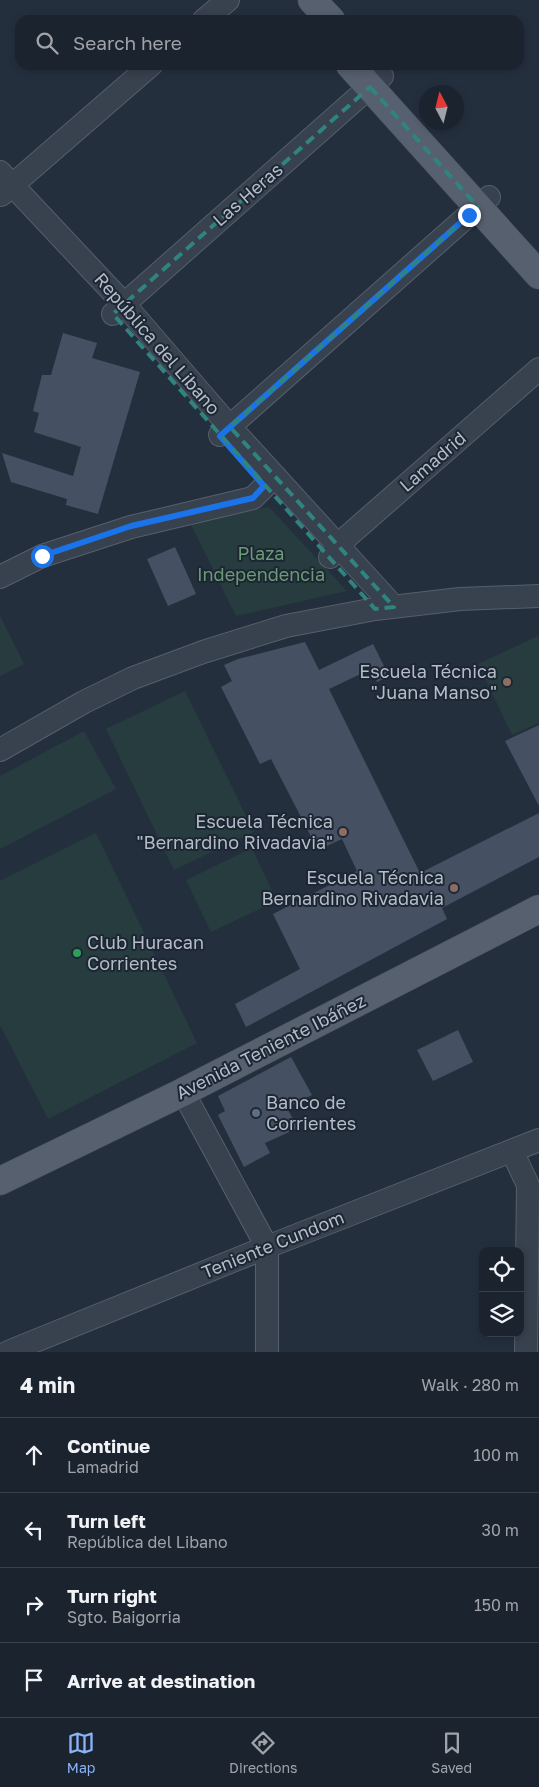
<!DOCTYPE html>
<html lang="en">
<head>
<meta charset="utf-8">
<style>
	:root { --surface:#1b232e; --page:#282f3a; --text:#f1f3f6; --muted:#a0a4aa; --line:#39404a; --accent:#8ab4f8 }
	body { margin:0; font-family:"Golos Text",sans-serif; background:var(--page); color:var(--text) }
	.controls { position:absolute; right:15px; bottom:15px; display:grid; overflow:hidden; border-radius:10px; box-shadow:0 2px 8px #0003 }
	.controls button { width:45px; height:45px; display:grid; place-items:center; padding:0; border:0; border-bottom:1px solid var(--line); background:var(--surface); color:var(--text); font:25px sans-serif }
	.compass { position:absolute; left:419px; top:85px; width:45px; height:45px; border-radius:50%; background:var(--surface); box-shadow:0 2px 8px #0003; rotate:353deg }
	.stop { position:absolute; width:15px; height:15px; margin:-11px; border:4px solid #1a73e8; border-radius:50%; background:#fff }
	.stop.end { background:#1a73e8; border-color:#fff; box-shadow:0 1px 5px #0008 }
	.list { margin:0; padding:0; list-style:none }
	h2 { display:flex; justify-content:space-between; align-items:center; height:65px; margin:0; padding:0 20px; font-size:21px }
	h2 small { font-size:16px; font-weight:400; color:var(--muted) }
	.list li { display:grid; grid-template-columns:32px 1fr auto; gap:15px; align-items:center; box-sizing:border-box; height:75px; padding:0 20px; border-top:1px solid var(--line) }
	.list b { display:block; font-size:19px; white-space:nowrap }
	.list p { margin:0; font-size:16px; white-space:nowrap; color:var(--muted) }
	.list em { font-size:16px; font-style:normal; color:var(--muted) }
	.icon { flex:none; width:28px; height:28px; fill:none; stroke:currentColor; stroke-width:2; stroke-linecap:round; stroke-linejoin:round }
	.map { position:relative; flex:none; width:539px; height:1352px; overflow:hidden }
	.search { position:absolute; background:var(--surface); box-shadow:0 2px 8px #0003; left:15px; right:15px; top:15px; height:55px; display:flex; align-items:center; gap:12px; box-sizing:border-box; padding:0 18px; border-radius:15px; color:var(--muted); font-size:19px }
	.sheet { height:365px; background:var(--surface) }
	nav { display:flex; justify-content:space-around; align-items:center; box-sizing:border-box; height:70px; border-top:1px solid var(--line); background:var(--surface); font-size:14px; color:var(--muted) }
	nav a { display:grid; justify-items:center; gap:2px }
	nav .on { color:var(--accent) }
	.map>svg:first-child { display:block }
	.green { fill:#263c3f }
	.building { fill:#455162 }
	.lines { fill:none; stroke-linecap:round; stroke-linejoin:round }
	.minor-casing { stroke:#565f6c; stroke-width:24 }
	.major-casing { stroke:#414a57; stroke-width:29 }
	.minor { stroke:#38414e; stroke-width:22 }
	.major { stroke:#56606e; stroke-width:28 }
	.route { stroke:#1a73e8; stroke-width:6 }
	.marked { fill:none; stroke:#308480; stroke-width:4; stroke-dasharray:10 6; stroke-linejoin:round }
	.education-dot { fill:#8d6e63; stroke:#1d2633; stroke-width:2 }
	.leisure-dot { fill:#2e9e5b; stroke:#1d2633; stroke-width:2 }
	.service-dot { fill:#5c6f8a; stroke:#1d2633; stroke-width:2 }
	.labels { text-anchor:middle; stroke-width:4; stroke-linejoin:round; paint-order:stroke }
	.street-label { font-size:18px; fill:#b4bcc9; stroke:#1d2633 }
	.park-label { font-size:18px; fill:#6b9a76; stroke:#1d2633 }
	.poi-label { font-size:18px; fill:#b4bcc9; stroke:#1d2633; text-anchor:end }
</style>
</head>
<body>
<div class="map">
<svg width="539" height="1352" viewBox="0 0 539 1352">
	<rect width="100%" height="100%" fill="#242f3e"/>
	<!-- green -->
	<path class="green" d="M269,507L347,591L236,616L190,523Z
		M0,616L24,664L0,676Z
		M538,636L539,639V723L512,735L478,664Z
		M185,691L254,832L174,870L106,729Z
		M84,731L116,789L0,849V776Z
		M96,833L197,1043L48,1119L0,1025V881Z
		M252,848L277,901L211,932L186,880Z"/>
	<!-- building -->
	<path class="building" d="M63,333L97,343L92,358L140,372L98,514L66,505L67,499L11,482L2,453L73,476L81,447L34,432L39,413L33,411L42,375H51Z
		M175,547L196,594L168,606L147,559Z
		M305,642L319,670L373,644L389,676L377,682L371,669L329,689L420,873L539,813V857L442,908L447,919L246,1027L235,1004L300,969L273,914L357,871L342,839L318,850L271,759L260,764L221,687L232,681L224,665L238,659Z
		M539,725V806L505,741Z
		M458,1030L473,1062L433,1081L417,1050Z
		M291,1057L312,1095L287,1108L298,1128L265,1143L270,1153L244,1167L218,1115L225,1111L218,1096Z"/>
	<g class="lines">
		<defs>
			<path id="minor" d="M204,20L228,0
				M0,172L124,304L230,427L394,607
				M1,195L151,65
				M113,314L382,76
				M220,435L489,197
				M330,557L348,536L539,369
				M0,577L42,556L131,527L253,498L275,476
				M0,750L84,702L133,678L203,652L286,626L375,609L460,599L539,596
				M183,1092L267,1247V1352
				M512,1151L528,1185L526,1352
				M8,1352L267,1247L539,1140"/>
			<path id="major" d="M312,0L331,20
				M350,65L539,275
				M0,1181L183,1092L539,909"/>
		</defs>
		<!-- minor casing -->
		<use href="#minor" class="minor-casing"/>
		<!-- major casing -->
		<use href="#major" class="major-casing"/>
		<!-- minor -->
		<use href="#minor" class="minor"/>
		<!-- major -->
		<use href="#major" class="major"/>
	</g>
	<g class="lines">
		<!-- route -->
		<path class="route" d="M42,556L131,526L253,498L264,486L220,436L469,215"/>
	</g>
	<!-- marked area -->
	<path class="marked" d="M370,87L478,207L230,427L394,607L375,609L113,314Z"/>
	<!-- markers -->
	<g class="education-dot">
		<circle cx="507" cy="682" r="5"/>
		<circle cx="343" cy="832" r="5"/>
		<circle cx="454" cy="888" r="5"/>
	</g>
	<circle class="leisure-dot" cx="77" cy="953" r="5"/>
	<circle class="service-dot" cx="256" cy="1113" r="5"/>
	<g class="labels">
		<!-- street labels -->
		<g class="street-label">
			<text transform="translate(248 195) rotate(-41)" y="6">Las Heras</text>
			<text transform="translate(157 344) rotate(49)" y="6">República del Libano</text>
			<text transform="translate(433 462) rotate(-41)" y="6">Lamadrid</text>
			<text transform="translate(271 1047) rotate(-27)" y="6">Avenida Teniente Ibáñez</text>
			<text transform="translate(273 1245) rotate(-22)" y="6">Teniente Cundom</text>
		</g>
		<!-- park labels -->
		<g class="park-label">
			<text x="261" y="560">Plaza<tspan x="261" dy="21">Independencia</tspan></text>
		</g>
		<!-- poi labels -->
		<g class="poi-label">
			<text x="497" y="678">Escuela Técnica<tspan x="497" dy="21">"Juana Manso"</tspan></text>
			<text x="333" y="828">Escuela Técnica<tspan x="333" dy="21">"Bernardino Rivadavia"</tspan></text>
			<text x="444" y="884">Escuela Técnica<tspan x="444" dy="21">Bernardino Rivadavia</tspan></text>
			<text x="87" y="949" text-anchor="start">Club Huracan<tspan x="87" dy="21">Corrientes</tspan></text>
			<text x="266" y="1109" text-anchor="start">Banco de<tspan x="266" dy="21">Corrientes</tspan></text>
		</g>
	</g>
</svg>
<div class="controls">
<button><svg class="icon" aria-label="locate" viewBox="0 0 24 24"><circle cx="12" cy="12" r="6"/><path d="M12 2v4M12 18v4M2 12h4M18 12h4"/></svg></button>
<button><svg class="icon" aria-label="layers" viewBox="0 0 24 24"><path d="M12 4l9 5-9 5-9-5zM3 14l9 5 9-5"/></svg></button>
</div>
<svg class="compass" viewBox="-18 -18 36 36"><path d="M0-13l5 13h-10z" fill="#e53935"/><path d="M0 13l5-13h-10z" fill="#a0a4aa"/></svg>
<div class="stop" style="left:42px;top:556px"></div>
<div class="stop end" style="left:469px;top:215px"></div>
<div class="search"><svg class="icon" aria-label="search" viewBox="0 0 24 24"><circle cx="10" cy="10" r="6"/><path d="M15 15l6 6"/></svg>Search here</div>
</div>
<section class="sheet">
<h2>4 min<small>Walk · 280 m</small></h2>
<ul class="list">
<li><svg class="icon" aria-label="ahead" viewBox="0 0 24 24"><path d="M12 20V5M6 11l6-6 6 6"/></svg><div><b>Continue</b><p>Lamadrid</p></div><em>100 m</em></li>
<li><svg class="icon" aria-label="left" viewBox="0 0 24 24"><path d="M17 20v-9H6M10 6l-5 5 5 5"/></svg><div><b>Turn left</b><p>República del Libano</p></div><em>30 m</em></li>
<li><svg class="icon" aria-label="right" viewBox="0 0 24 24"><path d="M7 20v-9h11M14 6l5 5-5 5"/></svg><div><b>Turn right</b><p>Sgto. Baigorria</p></div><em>150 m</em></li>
<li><svg class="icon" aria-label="arrive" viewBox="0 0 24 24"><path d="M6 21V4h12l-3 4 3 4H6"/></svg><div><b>Arrive at destination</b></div></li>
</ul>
</section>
<nav>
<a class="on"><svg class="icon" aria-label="map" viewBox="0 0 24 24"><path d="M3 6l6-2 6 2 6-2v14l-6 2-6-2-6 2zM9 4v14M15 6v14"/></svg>Map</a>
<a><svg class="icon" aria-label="directions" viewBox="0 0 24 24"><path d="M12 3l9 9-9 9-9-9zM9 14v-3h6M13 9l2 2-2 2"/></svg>Directions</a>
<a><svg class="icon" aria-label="saved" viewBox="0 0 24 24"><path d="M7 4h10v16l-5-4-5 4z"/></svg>Saved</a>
</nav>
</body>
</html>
